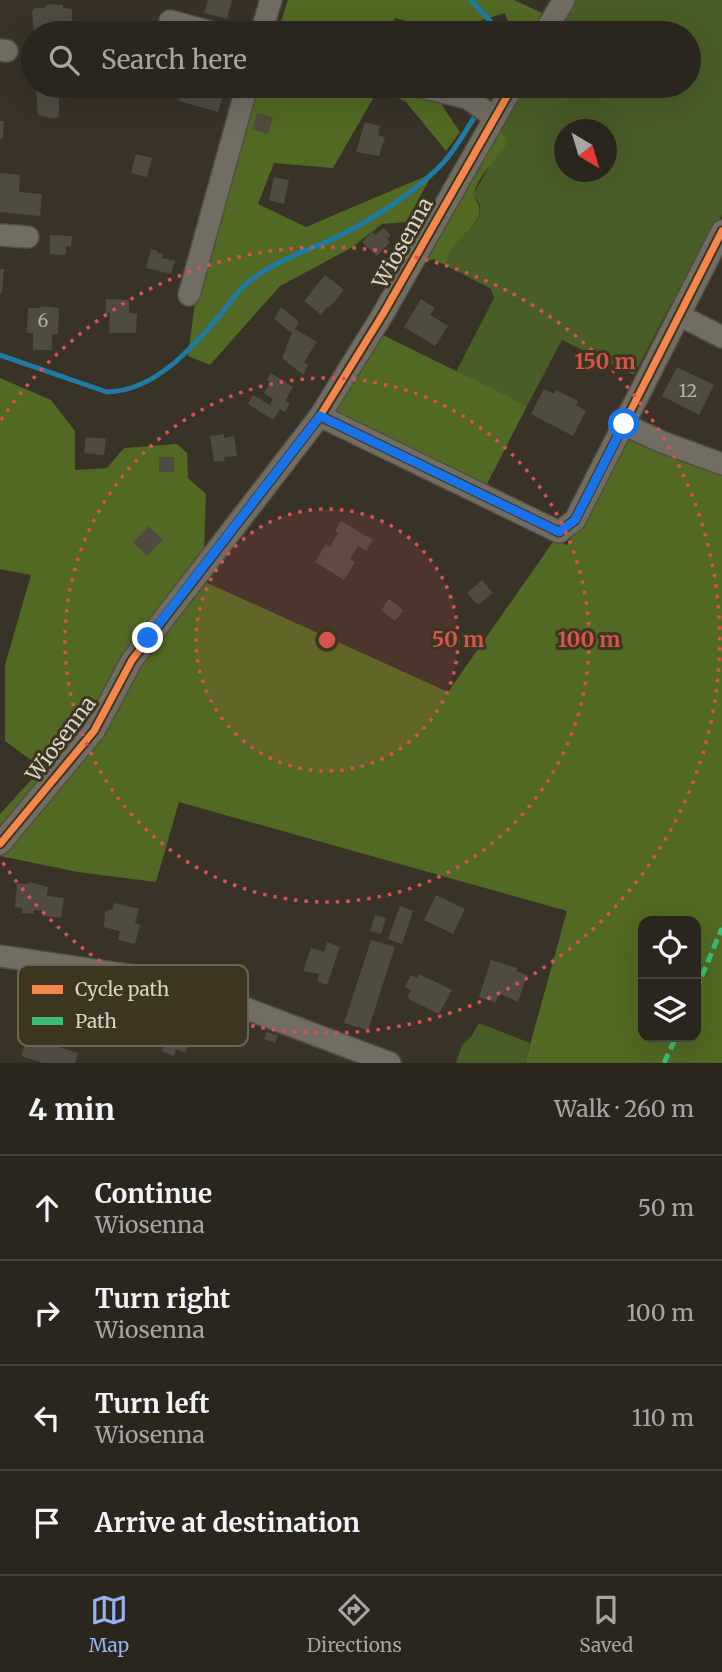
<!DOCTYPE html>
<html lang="en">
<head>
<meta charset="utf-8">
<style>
	:root { --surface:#2a261d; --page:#322e26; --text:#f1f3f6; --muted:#a5a5a4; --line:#46433b; --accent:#95b2f1 }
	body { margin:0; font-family:Merriweather,serif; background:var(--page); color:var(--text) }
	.controls { position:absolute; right:21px; bottom:21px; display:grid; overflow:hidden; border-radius:14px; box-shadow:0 7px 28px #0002 }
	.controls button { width:63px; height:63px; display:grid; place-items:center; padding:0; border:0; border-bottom:2px solid var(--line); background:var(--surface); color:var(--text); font:35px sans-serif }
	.compass { position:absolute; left:554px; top:119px; width:63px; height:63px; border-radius:50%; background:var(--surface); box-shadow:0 7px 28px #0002; rotate:142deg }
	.stop { position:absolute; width:21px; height:21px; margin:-16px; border:5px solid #1a73e8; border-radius:50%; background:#fff }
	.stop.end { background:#1a73e8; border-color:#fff; box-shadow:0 2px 7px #0008 }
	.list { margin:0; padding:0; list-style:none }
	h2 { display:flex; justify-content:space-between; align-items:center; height:91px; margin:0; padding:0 28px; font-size:30px }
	h2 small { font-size:23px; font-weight:400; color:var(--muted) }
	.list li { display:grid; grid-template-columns:46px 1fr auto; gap:21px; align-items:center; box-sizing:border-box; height:105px; padding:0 28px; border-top:2px solid var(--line) }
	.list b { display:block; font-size:26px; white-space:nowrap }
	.list p { margin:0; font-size:23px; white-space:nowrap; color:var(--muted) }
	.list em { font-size:23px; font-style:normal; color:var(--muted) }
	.icon { flex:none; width:38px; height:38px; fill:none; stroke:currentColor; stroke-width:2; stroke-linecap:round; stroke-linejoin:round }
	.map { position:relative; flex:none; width:722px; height:1063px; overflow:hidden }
	.search { position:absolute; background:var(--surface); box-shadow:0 7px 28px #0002; left:21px; right:21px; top:21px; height:77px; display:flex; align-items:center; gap:18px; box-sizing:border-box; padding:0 24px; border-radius:38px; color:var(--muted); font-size:26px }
	.sheet { height:511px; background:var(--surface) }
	nav { display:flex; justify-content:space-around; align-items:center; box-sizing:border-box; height:98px; border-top:2px solid var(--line); background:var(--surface); font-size:19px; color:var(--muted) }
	nav a { display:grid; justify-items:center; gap:4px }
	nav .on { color:var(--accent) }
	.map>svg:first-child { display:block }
	.green { fill:#495d27; fill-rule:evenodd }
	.forest { fill:#516923; fill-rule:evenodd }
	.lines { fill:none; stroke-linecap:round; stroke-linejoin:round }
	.stream { stroke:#1f7ba4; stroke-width:5 }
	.building { fill:#504b41 }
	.minor-casing { stroke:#524e44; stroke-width:24 }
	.minor { stroke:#716d63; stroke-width:21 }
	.quiet { stroke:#3abd76; stroke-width:5; stroke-dasharray:10 5; stroke-linecap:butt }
	.cycleway-casing { stroke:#3e3521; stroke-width:11 }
	.cycleway { stroke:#f5874c; stroke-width:7 }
	.route { stroke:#1a73e8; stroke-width:9 }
	.ring { fill:none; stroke:#d65350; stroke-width:3.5; stroke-dasharray:3.5 7 }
	.labels { text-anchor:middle; stroke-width:6; stroke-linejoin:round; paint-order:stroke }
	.number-label { font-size:18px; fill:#b6b1a6 }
	.street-label { font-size:21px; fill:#d8d3c7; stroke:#3e3521 }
	.key { fill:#3e3521; stroke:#6c6453; stroke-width:2 }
	.key-label { font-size:19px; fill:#d8d3c7 }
	.centre { fill:#d65350; stroke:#3e3521; stroke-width:3.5 }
	.ring-label { font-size:21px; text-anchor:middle; font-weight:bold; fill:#d65350; stroke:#3e3521; stroke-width:6; stroke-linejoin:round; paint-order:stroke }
</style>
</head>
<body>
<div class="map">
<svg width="722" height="1063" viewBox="0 0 722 1063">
	<rect width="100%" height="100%" fill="#383227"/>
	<!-- green -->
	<path class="green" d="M576,0H722V215L675,306L671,304L634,375L562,340L527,406L456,372L494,298L491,289L445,265C447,260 448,254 451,249C458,236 482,225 480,208C480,202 475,199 474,193L492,162L499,129L525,86H689V33H556ZM564,130H606V172H564Z
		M479,1023L530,1043L525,1063H456L462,1045L471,1037Z"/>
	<!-- forest -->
	<path class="forest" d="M288,0H514L542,13L531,33H512L505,13L444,32L395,18L391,33H277Z
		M260,86H429L460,132L446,151L406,102L379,88L333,168L274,163L258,204L306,227L433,173L406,222L382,224L351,248L280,286L210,365L188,356L197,287L210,226Z
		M499,129L506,139V145C497,160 481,172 475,190C472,203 486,205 476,221C463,240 454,239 445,265L433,259L420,263Z
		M381,334L527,406L486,486L337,415L335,408Z
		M0,378L51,400L75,431V470L107,468L124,448L177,444L187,453L188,478L206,494L203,581L448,692L555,539L567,545L580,522L624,432L722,473V1063H525L567,911L179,802L156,882L78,872L0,856V814L42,768L5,741V665L31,575L0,569ZM643,921H696V1037H643Z"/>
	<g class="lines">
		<!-- stream -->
		<path class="stream" d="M471,0L501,33
			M486,98L493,86
			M0,355L107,392C155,391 192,348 221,314C229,304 236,293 245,285C271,262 307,251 339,236C373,219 417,191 443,163C456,149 465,131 476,115"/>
	</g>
	<!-- building -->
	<path class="building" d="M208,0H232L227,19L204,13Z
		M48,4L63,5V8L72,9V29H62V33L34,32L32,11L35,8H44Z
		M39,86L59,87V116L54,119L38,115L36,87Z
		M109,86H125V91L108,89Z
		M183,86H205L204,90L223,95L218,112L179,101Z
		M257,113L273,117L268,134L252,129Z
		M0,121H4L3,139H0Z
		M365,122L380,126L378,135L385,137L379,156L356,152Z
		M136,154L152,158L147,177L131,173Z
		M0,173L20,175L19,192L42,194L40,216L0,212Z
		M274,177L289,180L284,204L269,200Z
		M384,228L391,235L387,239L390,242L377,256L362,242L372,232L375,235Z
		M50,235L72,236L71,247L66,246V255L50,254Z
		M151,249L158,251L157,253L163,254L162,258L175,261L171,274L146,268Z
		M0,269H4L2,293H0Z
		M325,275L344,290L329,308L327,307L321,315L304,301Z
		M106,299L129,300V313L137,314L136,333H109L110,313H106Z
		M421,299L435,308L430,315L448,326L435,346L404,327Z
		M42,306L59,308L58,334H52V350H33V333H27L28,308H39Z
		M281,307L299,322L295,329L317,342L304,362L308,365L303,375L282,358L292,333L274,319Z
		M677,367L714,385L699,415L662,396Z
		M271,373L293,387L285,401L290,403L285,412L280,409L273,420L248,404L253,395L270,405L273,399L264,393L271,382L267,380Z
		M544,389L554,394L556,390L578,401L576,405L586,411L573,436L531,414Z
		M224,434V438L234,436L237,456L224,457L225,461L214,462L210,436Z
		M86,437L106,439L104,455L84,453Z
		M159,457H174V472H159Z
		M341,521L373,540L366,551L358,546L350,559L355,562L344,580L315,562L326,544L330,547L338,533L335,531Z
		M149,526L163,540L147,556L133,542Z
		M482,580L493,593L478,605L467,593Z
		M389,599L403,610L395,621L381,610Z
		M30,882L48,887L47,896L64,898L61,918L43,916L44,911L34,910V914L22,913V908L15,907L17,883L27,884Z
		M436,895L465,909L453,934L424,920Z
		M114,903L139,909L135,923L140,925L135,944L118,940L120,931L104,927L105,912L113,909Z
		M400,906L413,911L402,944L388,939Z
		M375,915L386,918L381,934L370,931Z
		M371,940L395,947L368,1030L344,1023Z
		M327,942L340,947L327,985L317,981L319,974L303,971L311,948L324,952Z
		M491,960L517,968L516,971L527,975L518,1002L499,993L496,1003L479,997Z
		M419,974L452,990L439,1014L407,998L411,990L405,987L411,975L417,978Z
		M171,1021L186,1026V1029L191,1031L189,1036L192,1037L185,1053L176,1049L174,1056L162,1051Z
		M267,1032L278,1035L275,1043L264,1039Z
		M29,1033L49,1040L48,1043L78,1053L75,1063H43L21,1056Z"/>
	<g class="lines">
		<defs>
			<path id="minor" d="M170,21L215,33
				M261,33L271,0
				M544,33L564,0
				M0,50L7,51
				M417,86L467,98L494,117
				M0,235L28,237
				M189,295L247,86
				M679,315L722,337
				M320,416L559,532L575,520L722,231
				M623,424L662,442L722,464
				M0,844L94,731L132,660L320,416L383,314L513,86
				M0,956L155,979L226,1001L390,1063"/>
		</defs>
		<!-- minor casing -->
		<use href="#minor" class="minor-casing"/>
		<!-- minor -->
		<use href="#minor" class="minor"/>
		<!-- quiet -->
		<path class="quiet" d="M696,990L722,928
			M664,1063L676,1037"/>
		<defs>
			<path id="cycleway" d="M320,416L559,532L575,520L722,231
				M0,844L94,731L132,660L320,416L383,314L513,86"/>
		</defs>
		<!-- cycleway casing -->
		<use href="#cycleway" class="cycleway-casing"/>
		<!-- cycleway -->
		<use href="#cycleway" class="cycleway"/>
	</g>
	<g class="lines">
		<!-- route -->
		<path class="route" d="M148,638L320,416L559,532L575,520L624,424"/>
	</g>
	<!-- distance rings -->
	<circle cx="327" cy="640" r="131" fill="#d65350" fill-opacity=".12"/>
	<g class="ring">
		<circle cx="327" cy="640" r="131"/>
		<circle cx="327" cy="640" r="262"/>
		<path d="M1 420A393 393 0 1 1 1 860"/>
	</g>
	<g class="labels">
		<!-- number labels -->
		<g class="number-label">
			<text x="43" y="327">6</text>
			<text x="688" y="397">12</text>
		</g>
		<!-- street labels -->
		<g class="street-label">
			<text transform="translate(403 243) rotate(-61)" y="7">Wiosenna</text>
			<text transform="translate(61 739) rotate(-53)" y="7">Wiosenna</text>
		</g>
	</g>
	<!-- legend -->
	<rect x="18" y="965" width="230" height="81" rx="10" class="key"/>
	<rect x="32" y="985" width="31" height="9" fill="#f5874c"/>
	<rect x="32" y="1017" width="31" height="8" fill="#3abd76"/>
	<g class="key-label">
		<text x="75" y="996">Cycle path</text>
		<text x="75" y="1028">Path</text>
	</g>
	<circle cx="327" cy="640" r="10" class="centre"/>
	<g class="ring-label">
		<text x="605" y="369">150 m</text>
		<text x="458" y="647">50 m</text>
		<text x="589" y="647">100 m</text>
	</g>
</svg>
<div class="controls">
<button><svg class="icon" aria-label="locate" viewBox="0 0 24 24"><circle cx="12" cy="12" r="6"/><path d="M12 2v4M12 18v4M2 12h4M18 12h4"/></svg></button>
<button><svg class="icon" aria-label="layers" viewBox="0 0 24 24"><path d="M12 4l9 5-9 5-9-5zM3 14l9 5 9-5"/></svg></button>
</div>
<svg class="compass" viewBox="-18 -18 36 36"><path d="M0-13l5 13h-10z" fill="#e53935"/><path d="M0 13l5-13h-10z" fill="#a5a5a4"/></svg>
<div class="stop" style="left:624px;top:424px"></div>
<div class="stop end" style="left:148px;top:638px"></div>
<div class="search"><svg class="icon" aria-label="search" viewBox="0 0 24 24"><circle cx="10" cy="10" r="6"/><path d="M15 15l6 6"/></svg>Search here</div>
</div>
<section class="sheet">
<h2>4 min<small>Walk · 260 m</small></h2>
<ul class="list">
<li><svg class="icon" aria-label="ahead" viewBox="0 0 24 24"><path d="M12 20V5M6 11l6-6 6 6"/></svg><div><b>Continue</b><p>Wiosenna</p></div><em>50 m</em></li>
<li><svg class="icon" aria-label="right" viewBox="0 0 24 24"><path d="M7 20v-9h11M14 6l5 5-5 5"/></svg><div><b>Turn right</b><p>Wiosenna</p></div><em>100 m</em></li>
<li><svg class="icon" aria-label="left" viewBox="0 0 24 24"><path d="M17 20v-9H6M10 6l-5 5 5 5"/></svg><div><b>Turn left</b><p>Wiosenna</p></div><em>110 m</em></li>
<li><svg class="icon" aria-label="arrive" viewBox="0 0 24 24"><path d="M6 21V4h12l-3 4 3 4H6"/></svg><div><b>Arrive at destination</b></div></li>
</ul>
</section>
<nav>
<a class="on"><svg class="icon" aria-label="map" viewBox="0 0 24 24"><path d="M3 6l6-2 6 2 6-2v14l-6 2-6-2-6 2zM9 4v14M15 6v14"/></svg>Map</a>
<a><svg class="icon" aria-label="directions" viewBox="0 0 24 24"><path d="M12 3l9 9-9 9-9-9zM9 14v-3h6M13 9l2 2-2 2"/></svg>Directions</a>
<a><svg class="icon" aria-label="saved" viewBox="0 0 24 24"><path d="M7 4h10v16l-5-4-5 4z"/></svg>Saved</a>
</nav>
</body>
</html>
